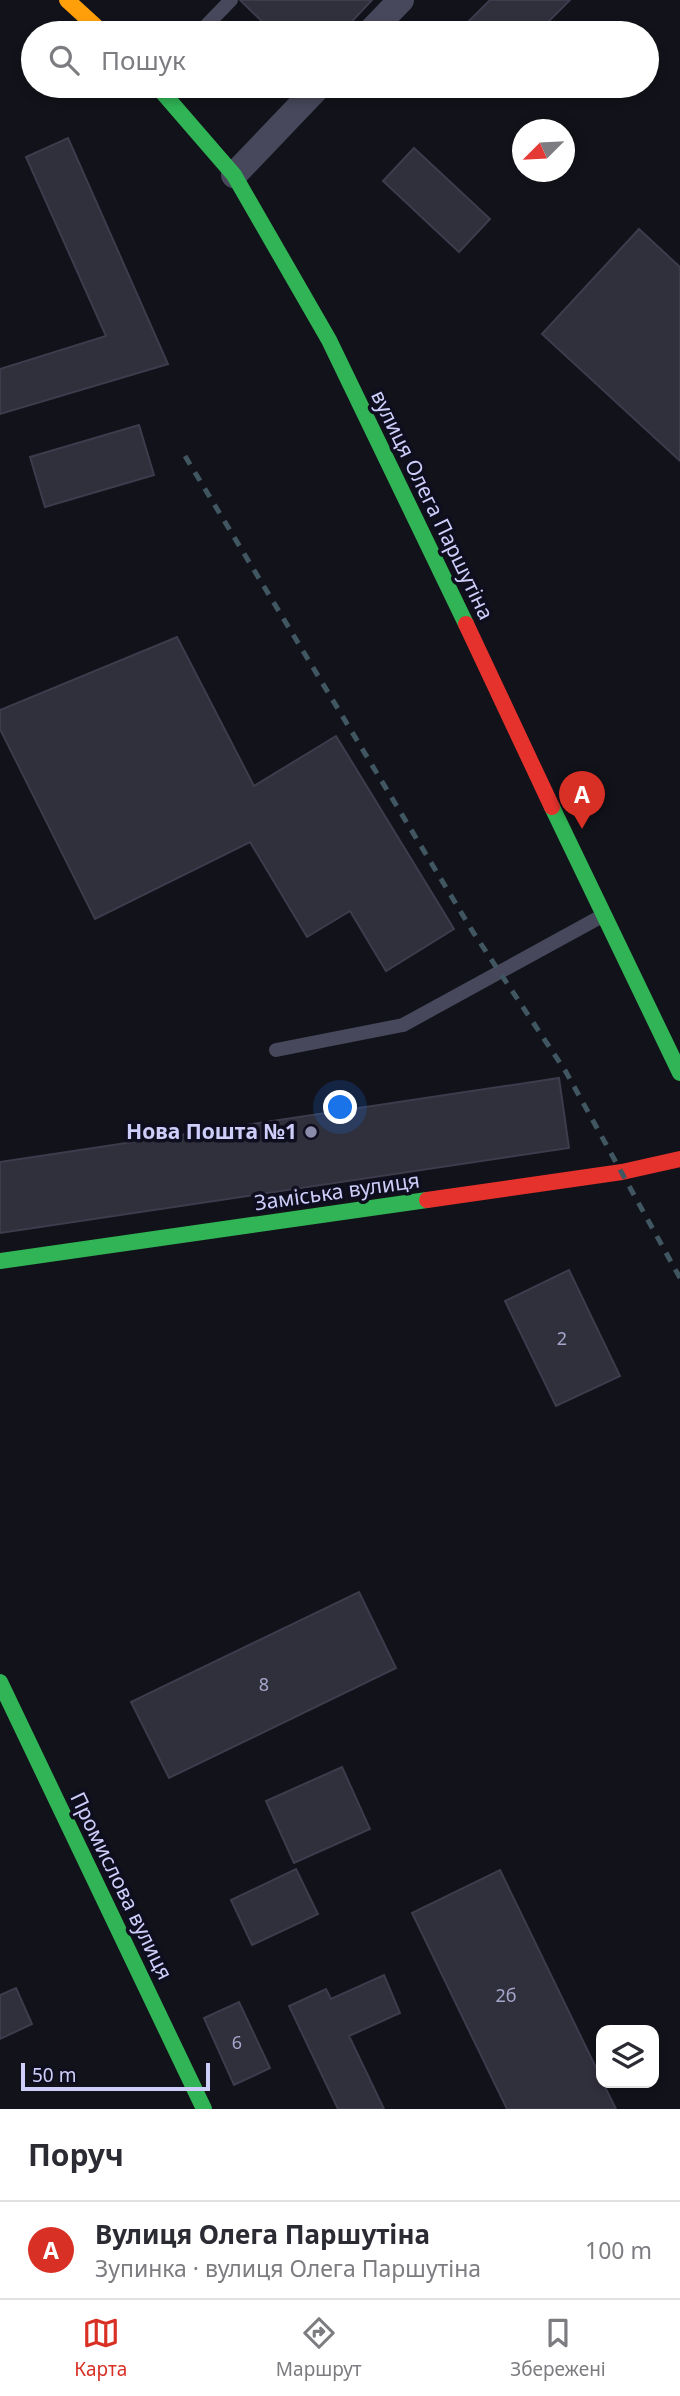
<!DOCTYPE html>
<html lang="uk">
<head>
<meta charset="utf-8">
<style>
	:root { --surface:#fff; --page:#f2f2f3; --text:#2b2b33; --muted:#7c7c81; --line:#e1e1e2; --accent:#d93025 }
	body { margin:0; font-family:"Noto Sans",sans-serif; background:var(--page); color:var(--text) }
	.controls { position:absolute; right:21px; bottom:21px; display:grid; overflow:hidden; border-radius:14px; box-shadow:0 4px 10px #0003 }
	.controls button { width:63px; height:63px; display:grid; place-items:center; padding:0; border:0; border-bottom:2px solid var(--line); background:var(--surface); color:var(--text); font:35px sans-serif }
	.compass { position:absolute; left:512px; top:119px; width:63px; height:63px; border-radius:50%; background:var(--surface); box-shadow:0 4px 10px #0003; rotate:246deg }
	.scale { position:absolute; left:21px; bottom:18px; width:189px; box-sizing:border-box; padding-left:7px; border:4px solid #cecefb; border-top:0; font-size:19px; line-height:24px; white-space:nowrap; color:#cecefb; -webkit-text-stroke:5px #0f0e1e; paint-order:stroke }
	.you { position:absolute; left:341px; top:1108px; width:24px; height:24px; margin:-18px; border:5px solid #fff; border-radius:50%; background:#1a73e8; box-shadow:0 0 0 10px #1a73e833 }
	.badge { display:grid; place-items:center; width:46px; height:46px; border-radius:50%; background:var(--accent); color:#fff; font-size:23px; font-weight:700 }
	.pin { position:absolute; translate:-50% -58px; filter:drop-shadow(0 2px 4px #0008) }
	.pin::after { content:''; position:absolute; top:37px; width:24px; height:21px; background:inherit; clip-path:polygon(0 0,100% 0,50% 100%) }
	.list { margin:0; padding:0; list-style:none }
	h2 { display:flex; justify-content:space-between; align-items:center; height:91px; margin:0; padding:0 28px; font-size:30px }
	h2 small { font-size:23px; font-weight:400; color:var(--muted) }
	.list li { display:grid; grid-template-columns:46px 1fr auto; gap:21px; align-items:center; box-sizing:border-box; height:98px; padding:0 28px; border-top:2px solid var(--line) }
	.list b { display:block; font-size:26px; white-space:nowrap }
	.list p { margin:0; font-size:23px; white-space:nowrap; color:var(--muted) }
	.list em { font-size:23px; font-style:normal; color:var(--muted) }
	.icon { flex:none; width:38px; height:38px; fill:none; stroke:currentColor; stroke-width:2; stroke-linecap:round; stroke-linejoin:round }
	.map { position:relative; flex:none; width:680px; height:2109px; overflow:hidden }
	.search { position:absolute; background:var(--surface); box-shadow:0 4px 10px #0003; left:21px; right:21px; top:21px; height:77px; display:flex; align-items:center; gap:18px; box-sizing:border-box; padding:0 24px; border-radius:38px; color:var(--muted); font-size:26px }
	.sheet { height:189px; background:var(--surface) }
	nav { display:flex; justify-content:space-around; align-items:center; box-sizing:border-box; height:98px; border-top:2px solid var(--line); background:var(--surface); font-size:19px; color:var(--muted) }
	nav a { display:grid; justify-items:center; gap:4px }
	nav .on { color:var(--accent) }
	.map>svg:first-child { display:block }
	.building { fill:#302f3c; stroke:#3d3c4d; stroke-width:2 }
	.lines { fill:none; stroke-linecap:round; stroke-linejoin:round }
	.lane { stroke:#47485b; stroke-width:14 }
	.street { stroke:#47485b; stroke-width:26 }
	.fast { stroke:#30b455; stroke-width:16 }
	.slow { stroke:#ff9f0a; stroke-width:16 }
	.jam { stroke:#e5322d; stroke-width:16 }
	.rail { stroke:#405661; stroke-width:5; stroke-dasharray:10 9; stroke-linecap:butt }
	.poi-dot { fill:#8c8cac; stroke:#0f0e1e; stroke-width:2.5 }
	.labels { text-anchor:middle; stroke-width:7; stroke-linejoin:round; paint-order:stroke }
	.number-label { font-size:18px; fill:#a6a6cb }
	.street-label { font-size:21px; fill:#cecefb; stroke:#0f0e1e }
	.poi-label { font-size:21px; font-weight:bold; fill:#cecefb; stroke:#0f0e1e; text-anchor:end }
</style>
</head>
<body>
<div class="map">
<svg width="680" height="2109" viewBox="0 0 680 2109">
	<rect width="100%" height="100%" fill="#12121a"/>
	<!-- building -->
	<path class="building" d="M240,0H372L341,33H274Z
		M490,0H570L537,33H457Z
		M68,138L168,364L0,414V369L106,336L26,157Z
		M414,148L490,219L459,252L383,181Z
		M639,229L680,267V461L542,334Z
		M139,425L154,475L45,507L30,457Z
		M177,637L254,786L336,736L454,929L386,971L350,911L307,937L250,842L95,919L0,729V710Z
		M559,1078L569,1148L0,1233V1162Z
		M569,1270L620,1376L556,1406L505,1301Z
		M359,1592L396,1668L169,1778L131,1702Z
		M342,1767L370,1829L294,1863L266,1801Z
		M296,1869L318,1914L252,1945L231,1900Z
		M500,1870L601,2078V2083H603L616,2109H507L412,1913Z
		M384,1975L400,2013L349,2036L384,2109H338L289,2006L326,1989L331,1999Z
		M16,1988L32,2024L0,2039V1995Z
		M239,2002L270,2068L234,2085L204,2018Z"/>
	<g class="lines">
		<!-- lane -->
		<path class="lane" d="M199,33L231,0
			M276,1050L403,1025L602,916"/>
		<!-- street -->
		<path class="street" d="M369,33L401,0
			M234,175L319,86"/>
		<!-- fast -->
		<path class="fast" d="M157,86L234,175L329,340L466,624
			M552,807L680,1073
			M0,1261L427,1200
			M0,1682L204,2109"/>
		<!-- slow -->
		<path class="slow" d="M67,0L103,33"/>
		<!-- jam -->
		<path class="jam" d="M466,624L552,807
			M427,1200L622,1172L680,1159"/>
		<!-- rail -->
		<path class="rail" d="M185,456L473,932L566,1072L680,1278"/>
	</g>
	<!-- markers -->
	<circle class="poi-dot" cx="311" cy="1132" r="7"/>
	<g class="labels">
		<!-- number labels -->
		<g class="number-label">
			<text x="562" y="1345">2</text>
			<text x="264" y="1691">8</text>
			<text x="506" y="2002">2б</text>
			<text x="237" y="2049">6</text>
		</g>
		<!-- street labels -->
		<g class="street-label">
			<text transform="translate(432 505) rotate(64)" y="7">вулиця Олега Паршутіна</text>
			<text transform="translate(337 1192) rotate(-8)" y="7">Заміська вулиця</text>
			<text transform="translate(121 1886) rotate(64)" y="7">Промислова вулиця</text>
		</g>
		<!-- poi labels -->
		<g class="poi-label">
			<text x="297" y="1139">Нова Пошта №1</text>
		</g>
	</g>
</svg>
<div class="controls">
<button><svg class="icon" aria-label="layers" viewBox="0 0 24 24"><path d="M12 4l9 5-9 5-9-5zM3 14l9 5 9-5"/></svg></button>
</div>
<svg class="compass" viewBox="-18 -18 36 36"><path d="M0-13l5 13h-10z" fill="#e53935"/><path d="M0 13l5-13h-10z" fill="#7c7c81"/></svg>
<div class="scale">50 m</div>
<div class="you"></div>
<div class="pin badge" style="left:582px;top:829px">A</div>
<div class="search"><svg class="icon" aria-label="search" viewBox="0 0 24 24"><circle cx="10" cy="10" r="6"/><path d="M15 15l6 6"/></svg>Пошук</div>
</div>
<section class="sheet">
<h2>Поруч<small></small></h2>
<ul class="list">
<li><span class="badge">A</span><div><b>Вулиця Олега Паршутіна</b><p>Зупинка · вулиця Олега Паршутіна</p></div><em>100 m</em></li>
</ul>
</section>
<nav>
<a class="on"><svg class="icon" aria-label="map" viewBox="0 0 24 24"><path d="M3 6l6-2 6 2 6-2v14l-6 2-6-2-6 2zM9 4v14M15 6v14"/></svg>Карта</a>
<a><svg class="icon" aria-label="directions" viewBox="0 0 24 24"><path d="M12 3l9 9-9 9-9-9zM9 14v-3h6M13 9l2 2-2 2"/></svg>Маршрут</a>
<a><svg class="icon" aria-label="saved" viewBox="0 0 24 24"><path d="M7 4h10v16l-5-4-5 4z"/></svg>Збережені</a>
</nav>
</body>
</html>
